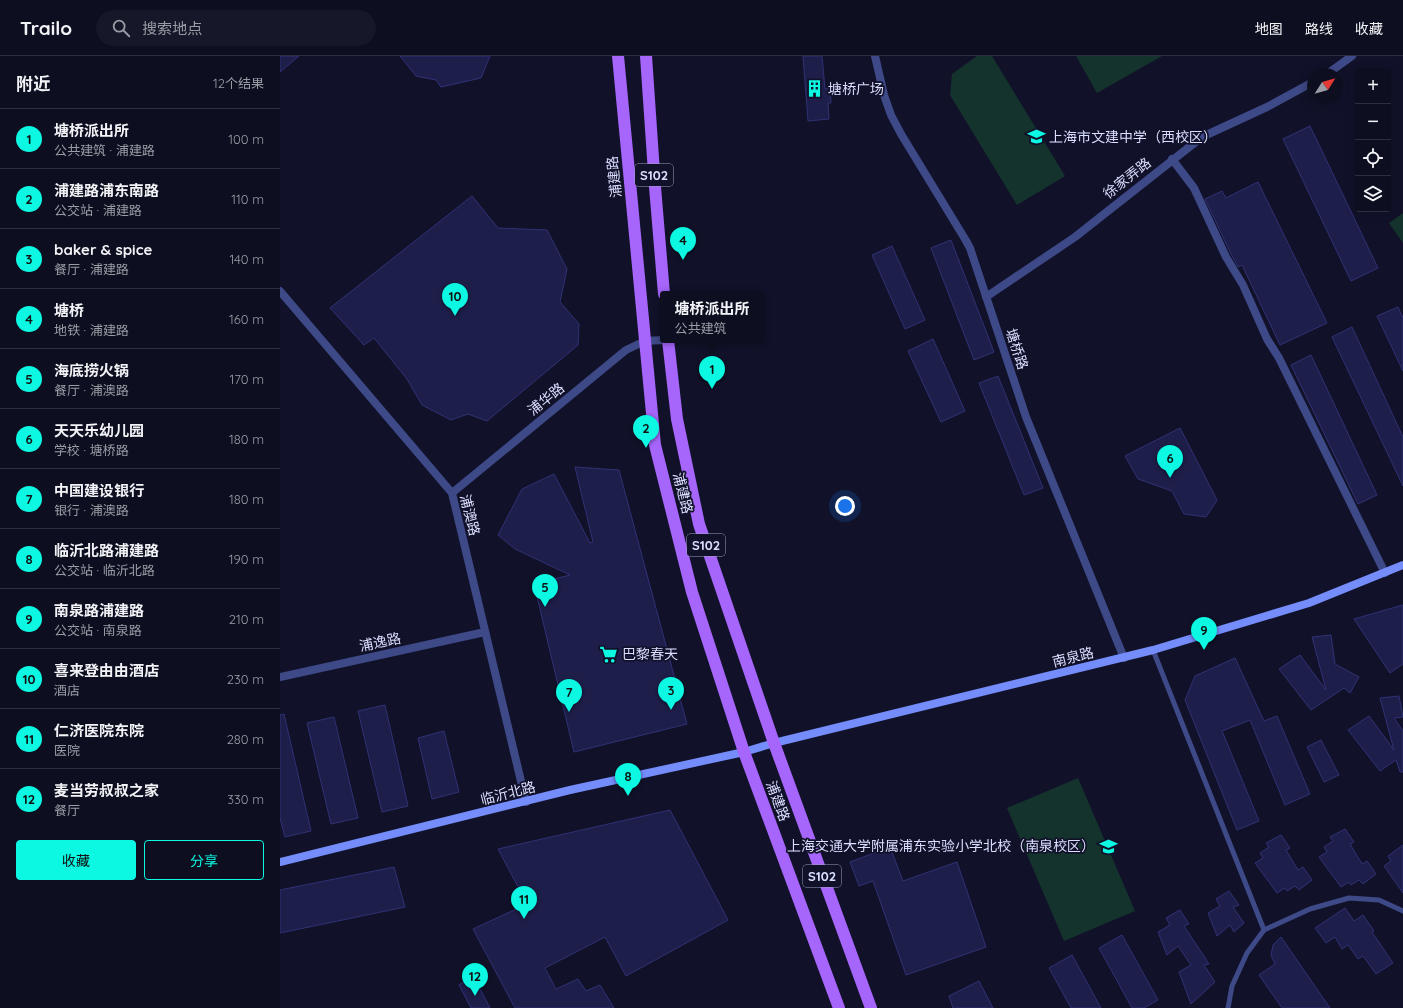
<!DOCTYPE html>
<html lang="zh">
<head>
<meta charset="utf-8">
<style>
	:root { --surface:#0d0e20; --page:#161729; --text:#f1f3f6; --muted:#9a9ca5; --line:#2d2e3e; --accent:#0cf8e2 }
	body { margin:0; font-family:Quicksand,"Noto Sans SC",sans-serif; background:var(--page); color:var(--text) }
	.controls { position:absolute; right:12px; top:12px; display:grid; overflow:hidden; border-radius:4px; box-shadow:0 2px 10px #0003 }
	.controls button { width:36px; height:36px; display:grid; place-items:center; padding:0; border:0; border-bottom:1px solid var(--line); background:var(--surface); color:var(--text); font:20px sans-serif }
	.compass { position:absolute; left:1027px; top:12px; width:36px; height:36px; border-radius:50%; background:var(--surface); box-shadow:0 2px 10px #0003; rotate:53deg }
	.you { position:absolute; left:565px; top:450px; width:14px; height:14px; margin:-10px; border:3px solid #fff; border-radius:50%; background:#1a73e8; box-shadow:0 0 0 6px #1a73e833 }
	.badge { display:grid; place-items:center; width:26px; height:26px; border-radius:50%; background:var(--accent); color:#111; font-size:13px; font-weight:700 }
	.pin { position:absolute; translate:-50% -33px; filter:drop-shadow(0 1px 2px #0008) }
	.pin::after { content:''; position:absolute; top:21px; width:14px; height:12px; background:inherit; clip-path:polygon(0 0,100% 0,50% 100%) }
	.popup { position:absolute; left:380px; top:235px; width:104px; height:52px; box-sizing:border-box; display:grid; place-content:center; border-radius:4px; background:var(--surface); filter:drop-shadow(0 1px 3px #0005); font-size:13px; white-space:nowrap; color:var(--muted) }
	.popup b { font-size:15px; color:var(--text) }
	.popup::after { content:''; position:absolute; left:50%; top:100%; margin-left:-8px; border:8px solid transparent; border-top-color:var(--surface) }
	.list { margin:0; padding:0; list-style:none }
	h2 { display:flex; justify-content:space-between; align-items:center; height:52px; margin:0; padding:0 16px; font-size:17px }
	h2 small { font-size:13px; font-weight:400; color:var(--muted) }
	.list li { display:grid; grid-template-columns:26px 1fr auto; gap:12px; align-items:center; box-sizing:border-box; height:60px; padding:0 16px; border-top:1px solid var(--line) }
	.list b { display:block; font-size:15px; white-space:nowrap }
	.list p { margin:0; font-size:13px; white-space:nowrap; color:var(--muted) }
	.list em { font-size:13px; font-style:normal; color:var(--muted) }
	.actions { display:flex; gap:8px; padding:12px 16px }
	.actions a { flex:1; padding:9px 0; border:1px solid var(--accent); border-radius:4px; text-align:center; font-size:14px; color:var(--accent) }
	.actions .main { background:var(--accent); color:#111 }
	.icon { flex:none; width:22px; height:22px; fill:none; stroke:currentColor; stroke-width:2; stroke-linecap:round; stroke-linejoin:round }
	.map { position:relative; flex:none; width:1123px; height:952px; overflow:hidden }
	header { display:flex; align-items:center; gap:24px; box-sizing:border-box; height:56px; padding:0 20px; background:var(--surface); border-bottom:1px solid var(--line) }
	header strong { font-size:19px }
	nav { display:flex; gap:22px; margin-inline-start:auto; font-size:14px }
	.search { width:280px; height:36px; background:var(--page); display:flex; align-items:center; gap:10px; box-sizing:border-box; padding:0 14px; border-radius:22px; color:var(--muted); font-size:15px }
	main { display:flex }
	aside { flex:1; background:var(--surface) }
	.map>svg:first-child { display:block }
	.green { fill:#14332c }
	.building { fill:#1e1e4a; stroke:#313175 }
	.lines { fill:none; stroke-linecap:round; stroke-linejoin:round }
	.lane { stroke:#3e4987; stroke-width:5 }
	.street { stroke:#3e4987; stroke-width:8 }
	.secondary { stroke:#758cfb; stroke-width:8 }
	.primary { stroke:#a665fb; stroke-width:12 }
	.labels { text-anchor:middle; stroke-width:3.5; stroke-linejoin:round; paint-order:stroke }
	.shield { fill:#11122a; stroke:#9ea1be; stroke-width:1 }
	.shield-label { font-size:13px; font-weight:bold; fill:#dbdefe }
	.poi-label { font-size:14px; fill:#dbdefe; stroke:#11122a; text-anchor:start }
	.street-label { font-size:14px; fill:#dbdefe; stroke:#11122a }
</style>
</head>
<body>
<header>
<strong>Trailo</strong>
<div class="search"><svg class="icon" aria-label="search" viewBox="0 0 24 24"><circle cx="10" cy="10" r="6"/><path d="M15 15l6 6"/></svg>搜索地点</div>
<nav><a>地图</a><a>路线</a><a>收藏</a></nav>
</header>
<main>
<aside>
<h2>附近<small>12个结果</small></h2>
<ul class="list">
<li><span class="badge">1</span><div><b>塘桥派出所</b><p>公共建筑 · 浦建路</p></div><em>100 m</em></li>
<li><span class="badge">2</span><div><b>浦建路浦东南路</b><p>公交站 · 浦建路</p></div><em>110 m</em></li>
<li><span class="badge">3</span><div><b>baker &amp; spice</b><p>餐厅 · 浦建路</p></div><em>140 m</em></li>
<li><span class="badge">4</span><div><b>塘桥</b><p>地铁 · 浦建路</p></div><em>160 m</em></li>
<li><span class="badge">5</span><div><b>海底捞火锅</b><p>餐厅 · 浦澳路</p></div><em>170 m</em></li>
<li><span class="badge">6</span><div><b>天天乐幼儿园</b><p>学校 · 塘桥路</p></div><em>180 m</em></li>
<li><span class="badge">7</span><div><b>中国建设银行</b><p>银行 · 浦澳路</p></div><em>180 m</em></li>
<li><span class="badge">8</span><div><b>临沂北路浦建路</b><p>公交站 · 临沂北路</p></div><em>190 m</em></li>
<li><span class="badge">9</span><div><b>南泉路浦建路</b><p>公交站 · 南泉路</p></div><em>210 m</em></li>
<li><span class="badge">10</span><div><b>喜来登由由酒店</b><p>酒店</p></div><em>230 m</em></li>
<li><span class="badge">11</span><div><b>仁济医院东院</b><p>医院</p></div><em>280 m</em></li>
<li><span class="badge">12</span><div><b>麦当劳叔叔之家</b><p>餐厅</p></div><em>330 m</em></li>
</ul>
<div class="actions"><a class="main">收藏</a><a>分享</a></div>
</aside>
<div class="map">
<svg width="1123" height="952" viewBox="0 0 1123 952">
	<rect width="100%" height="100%" fill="#11122a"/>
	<!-- green -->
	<path class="green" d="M697,0H712L785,120L737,149L670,39L672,18Z
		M796,0H882L817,37Z
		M1123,157V187L1109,167Z
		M798,722L855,855L784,885L727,752Z"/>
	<!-- building -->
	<path class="building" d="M0,0H19L0,16Z
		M120,0H210L201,22L161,31L156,24L136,20Z
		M523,0H542L545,33L550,32L551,47H548L549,63L528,65Z
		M1030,70L1098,212L1071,225L1003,83Z
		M978,126L1047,267L1000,289L962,209L958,211L951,198L925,143L942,135L946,142Z
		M192,140L218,172L267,174L287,213L280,246L299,268L298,289L207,365L188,358L171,364L142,349L127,323L94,282L84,289L50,252Z
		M671,184L714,296L694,304L651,192Z
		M612,190L645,264L625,273L592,199Z
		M1118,251L1123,262V315L1097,260Z
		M1072,271L1123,381V430L1052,281Z
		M653,283L685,355L661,366L628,295Z
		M1031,299L1097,439L1078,448L1011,309Z
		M718,320L763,432L744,439L699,327Z
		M900,372L937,444L926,461L904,458L892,435L858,423L845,400Z
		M295,411L339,414L407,668L294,696L254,528L290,519L235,493L218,479L242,433L274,418L310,487L313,486Z
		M1123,549V608L1110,617L1074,563Z
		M1051,579L1055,608L1079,621L1070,637L1064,632L1031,654L999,613L1020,599L1046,634L1032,581Z
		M955,602L984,665L997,660L1030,738L1005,749L970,664L942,675L979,765L957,774L905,644L915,620Z
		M1119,640L1123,661L1114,662L1123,675V716H1120L1116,704L1100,715L1068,674L1089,660L1114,694L1100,642Z
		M105,649L128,750L102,756L78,655Z
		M4,658L31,775L5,781L0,762V659Z
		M54,661L78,762L51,768L27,667Z
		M164,675L179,736L152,743L138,682Z
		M1041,684L1059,719L1044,726L1027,691Z
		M390,754L448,864L346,920L325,881L265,912L276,933L298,923L306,935L320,929L334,952H235L193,873L247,848L218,793Z
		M1065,773L1074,786L1070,788L1082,808L1087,805L1096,818L1083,828L1079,824L1071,829L1069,826L1061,831L1039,801L1047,796L1044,791L1053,785L1050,781Z
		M1001,779L1010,792L1006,794L1018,814L1023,811L1032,824L1019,834L1015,830L1007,835L1005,832L997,837L975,807L983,802L980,797L989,791L986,787Z
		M1123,789V837L1104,810L1111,805L1108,800Z
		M610,791L623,825L677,806L706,891L626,919L593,825L579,830L570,806Z
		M114,811L125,851L0,877V834Z
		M949,835L959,849L953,851L964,867L954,876L950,869L937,880L928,857L940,850L936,843Z
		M1065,852L1074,865L1083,859L1094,875L1092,876L1113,907L1096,918L1083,900L1078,903L1068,889L1062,893L1055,881L1046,887L1035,872Z
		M900,854L909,868L904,870L929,908L924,909L935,926L911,948L899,916L911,909L898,890L887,899L878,876L890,869L886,862Z
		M842,879L878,944L864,952H852L819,892Z
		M1001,881L1050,952H1002L979,919L995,908L991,899L993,889Z
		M792,899L821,952H791L769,912Z
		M193,919L210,952H191L179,929Z
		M699,925L713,952H673L669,940Z"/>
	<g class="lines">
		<!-- lane -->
		<path class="lane" d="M873,594L984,874L967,897L952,930L948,952
			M984,874L1030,853L1069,842L1099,844L1123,855"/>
		<!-- street -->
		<path class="street" d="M595,0L604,39L611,59L621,78L685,183L690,192L746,361L844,602
			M1047,18L1072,0
			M892,103L914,132L946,201L963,229L987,283L999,302L1105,517
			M0,235L172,437L246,746
			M706,241L795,181L922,81L987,51L1033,26
			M172,437L346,294L365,285L383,284
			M0,621L205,576"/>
		<!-- secondary -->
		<path class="secondary" d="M0,806L290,734L464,696L494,687L873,594L1029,547L1123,509"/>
		<!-- primary -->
		<path class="primary" d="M338,0L375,389L412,536L464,696L559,952
			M366,0L375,131L384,238
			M388,284L397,363L419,468L494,687L591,952"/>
	</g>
	<!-- icons -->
	<defs>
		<symbol id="building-bare" viewBox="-9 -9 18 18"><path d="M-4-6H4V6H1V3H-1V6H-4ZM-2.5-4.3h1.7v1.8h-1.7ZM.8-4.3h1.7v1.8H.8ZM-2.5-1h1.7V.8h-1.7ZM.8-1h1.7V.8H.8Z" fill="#0cf8e2" stroke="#11122a" stroke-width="2.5" paint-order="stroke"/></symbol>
		<symbol id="school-bare" viewBox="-9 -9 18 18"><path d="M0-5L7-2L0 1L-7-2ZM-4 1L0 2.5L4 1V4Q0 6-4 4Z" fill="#0cf8e2" stroke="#11122a" stroke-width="2.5" paint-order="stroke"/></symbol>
		<symbol id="supermarket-bare" viewBox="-9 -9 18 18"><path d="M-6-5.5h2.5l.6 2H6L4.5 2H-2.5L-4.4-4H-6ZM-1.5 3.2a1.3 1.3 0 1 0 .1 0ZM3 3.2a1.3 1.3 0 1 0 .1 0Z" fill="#0cf8e2" stroke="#11122a" stroke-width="2.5" paint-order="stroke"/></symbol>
	</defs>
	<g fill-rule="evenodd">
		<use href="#building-bare" x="522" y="20" width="25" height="25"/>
		<use href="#school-bare" x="744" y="68" width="25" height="25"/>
		<use href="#supermarket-bare" x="316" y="586" width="25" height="25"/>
		<use href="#school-bare" x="816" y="778" width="25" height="25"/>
	</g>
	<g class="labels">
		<!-- shield labels -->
		<g class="shield">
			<rect x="355" y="108" width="38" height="22" rx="3"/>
			<rect x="407" y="478" width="38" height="22" rx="3"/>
			<rect x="523" y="809" width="38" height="22" rx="3"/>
		</g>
		<g class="shield-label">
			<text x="374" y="124">S102</text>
			<text x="426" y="494">S102</text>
			<text x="542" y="825">S102</text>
		</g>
		<!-- poi labels -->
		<g class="poi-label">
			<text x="548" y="38">塘桥广场</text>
			<text x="769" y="86">上海市文建中学（西校区）</text>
			<text x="342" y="603">巴黎春天</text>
			<text x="815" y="795" text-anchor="end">上海交通大学附属浦东实验小学北校（南泉校区）</text>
		</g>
		<!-- street labels -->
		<g class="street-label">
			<text transform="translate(334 121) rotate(-96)" y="5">浦建路</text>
			<text transform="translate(847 122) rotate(-38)" y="5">徐家弄路</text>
			<text transform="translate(737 293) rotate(72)" y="5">塘桥路</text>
			<text transform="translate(266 343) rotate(-39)" y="5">浦华路</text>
			<text transform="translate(403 437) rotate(76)" y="5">浦建路</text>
			<text transform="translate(190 459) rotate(76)" y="5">浦澳路</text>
			<text transform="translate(100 586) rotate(-12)" y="5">浦逸路</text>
			<text transform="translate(793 601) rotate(-14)" y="5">南泉路</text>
			<text transform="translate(228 737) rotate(-14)" y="5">临沂北路</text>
			<text transform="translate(498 745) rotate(70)" y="5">浦建路</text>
		</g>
	</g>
</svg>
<div class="controls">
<button>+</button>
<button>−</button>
<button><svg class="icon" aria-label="locate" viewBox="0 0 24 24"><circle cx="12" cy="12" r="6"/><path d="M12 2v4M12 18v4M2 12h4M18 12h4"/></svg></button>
<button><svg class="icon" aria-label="layers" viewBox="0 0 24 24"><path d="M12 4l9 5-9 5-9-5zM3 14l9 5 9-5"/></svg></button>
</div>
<svg class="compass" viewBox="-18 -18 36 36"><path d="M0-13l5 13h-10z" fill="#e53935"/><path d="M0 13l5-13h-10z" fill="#9a9ca5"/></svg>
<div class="you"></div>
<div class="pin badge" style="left:432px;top:333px">1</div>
<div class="popup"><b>塘桥派出所</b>公共建筑</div>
<div class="pin badge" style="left:366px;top:392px">2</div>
<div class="pin badge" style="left:391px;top:654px">3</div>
<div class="pin badge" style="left:403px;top:204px">4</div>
<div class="pin badge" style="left:265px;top:551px">5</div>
<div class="pin badge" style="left:890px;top:422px">6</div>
<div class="pin badge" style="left:289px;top:656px">7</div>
<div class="pin badge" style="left:348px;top:740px">8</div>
<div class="pin badge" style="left:924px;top:594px">9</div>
<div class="pin badge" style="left:175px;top:260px">10</div>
<div class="pin badge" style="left:244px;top:863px">11</div>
<div class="pin badge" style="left:195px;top:940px">12</div>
</div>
</main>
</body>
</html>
